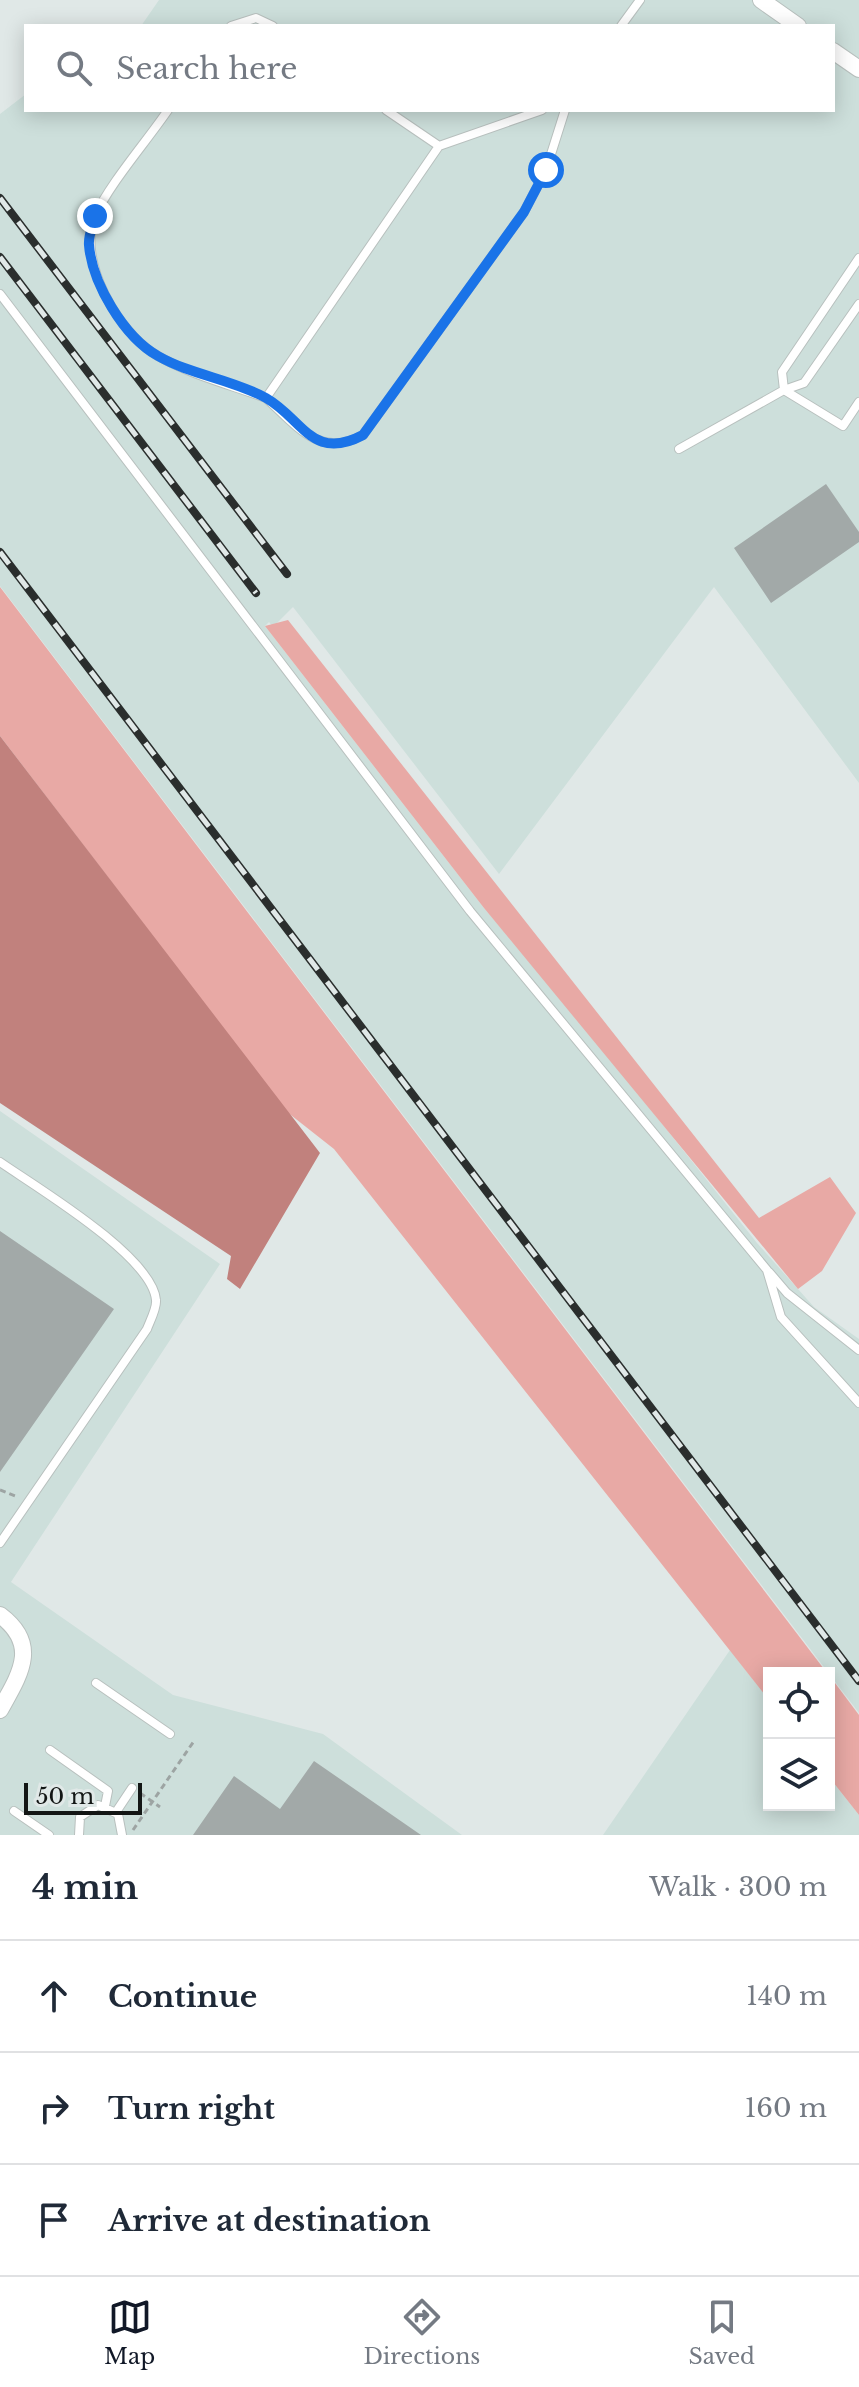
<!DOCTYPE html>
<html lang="en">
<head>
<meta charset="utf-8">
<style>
	:root { --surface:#fff; --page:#f6f6f7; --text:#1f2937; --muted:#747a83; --line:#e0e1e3; --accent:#111827 }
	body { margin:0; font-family:"Libre Baskerville",serif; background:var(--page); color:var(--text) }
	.controls { position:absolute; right:24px; bottom:24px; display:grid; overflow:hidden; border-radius:0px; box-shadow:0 4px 20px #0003 }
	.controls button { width:72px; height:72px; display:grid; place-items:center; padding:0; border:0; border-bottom:2px solid var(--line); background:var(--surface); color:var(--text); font:40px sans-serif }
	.scale { position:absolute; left:24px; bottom:20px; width:118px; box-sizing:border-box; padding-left:8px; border:4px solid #131615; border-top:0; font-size:22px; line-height:28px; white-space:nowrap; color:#131615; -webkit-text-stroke:6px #e0e8e7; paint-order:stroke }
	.stop { position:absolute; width:24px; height:24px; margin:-18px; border:6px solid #1a73e8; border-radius:50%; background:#fff }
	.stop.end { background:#1a73e8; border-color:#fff; box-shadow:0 2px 8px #0008 }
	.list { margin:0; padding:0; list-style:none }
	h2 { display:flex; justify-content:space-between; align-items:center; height:104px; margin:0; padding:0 32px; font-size:34px }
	h2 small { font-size:26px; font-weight:400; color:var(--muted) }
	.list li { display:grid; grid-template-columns:52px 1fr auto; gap:24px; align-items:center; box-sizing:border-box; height:112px; padding:0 32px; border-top:2px solid var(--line) }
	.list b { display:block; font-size:30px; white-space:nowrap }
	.list em { font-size:26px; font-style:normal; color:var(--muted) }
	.icon { flex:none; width:44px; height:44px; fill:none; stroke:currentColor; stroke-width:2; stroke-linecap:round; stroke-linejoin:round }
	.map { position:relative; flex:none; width:859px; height:1835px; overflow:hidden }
	.search { position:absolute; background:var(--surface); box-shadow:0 4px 20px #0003; left:24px; right:24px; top:24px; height:88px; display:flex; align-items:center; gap:20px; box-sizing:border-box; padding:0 28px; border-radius:0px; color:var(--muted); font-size:30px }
	.sheet { height:440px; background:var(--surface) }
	nav { display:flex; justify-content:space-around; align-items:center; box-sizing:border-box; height:112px; border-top:2px solid var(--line); background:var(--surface); font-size:22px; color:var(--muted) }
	nav a { display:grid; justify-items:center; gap:4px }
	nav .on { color:var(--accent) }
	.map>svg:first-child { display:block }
	.built { fill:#cddfdb }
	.green { fill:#e8a9a5 }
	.water { fill:#c1817d }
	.building { fill:#a2a9a8 }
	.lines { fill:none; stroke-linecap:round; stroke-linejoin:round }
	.lane-casing { stroke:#b8c0be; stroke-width:10 }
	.street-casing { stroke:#b8c0be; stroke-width:18 }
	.path { stroke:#9da4a3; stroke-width:3; stroke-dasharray:6 4; stroke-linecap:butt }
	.lane { stroke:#fff; stroke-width:8 }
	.street { stroke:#fff; stroke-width:16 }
	.rail-casing { stroke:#2a2e2d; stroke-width:8 }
	.rail { stroke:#e0e8e7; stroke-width:5; stroke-dasharray:15; stroke-linecap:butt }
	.route { stroke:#1a73e8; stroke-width:10 }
</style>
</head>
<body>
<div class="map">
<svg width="859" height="1835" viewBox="0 0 859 1835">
	<rect width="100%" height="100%" fill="#e0e8e7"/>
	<!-- built -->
	<path class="built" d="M159,0H859V783L714,587L499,874L293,607L273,627L269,622L265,626L484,908L581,1022L757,1243L814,1307L859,1339V1713L0,586V114L26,94V110L82,112L833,110V26H141Z
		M0,1111L220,1264L11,1582L173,1695L323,1734L462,1835H0Z
		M730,1650L769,1700V1805H829V1777L859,1815V1835H603Z"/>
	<!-- green -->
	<path class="green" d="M0,587L827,1673H769V1700L334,1149L287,1112L0,736Z
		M288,620L759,1218L830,1177L856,1213L822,1271L798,1289L484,908L265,626Z
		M829,1675L859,1715V1815L829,1777Z"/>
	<!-- water -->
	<path class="water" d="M0,736L320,1153L240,1289L227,1279L231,1256L0,1103Z"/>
	<!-- building -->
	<path class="building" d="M826,484L859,532V542L771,603L734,548Z
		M0,1231L114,1309L0,1472Z
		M314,1761L421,1835H193L234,1776L280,1809Z"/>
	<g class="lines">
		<defs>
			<path id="lane" d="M231,26L256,18L273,26
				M621,26L640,0
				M168,110C147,141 110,183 95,216C76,259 119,335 158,356C191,375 231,385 266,398
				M386,110L439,146
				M542,110L439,146L266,398C297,426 320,459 363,435L524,212L546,170L565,110
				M859,258L782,372L784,390L804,383L859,304
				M0,294L470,911L767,1270L781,1317L859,1403
				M679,449L784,390L843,426L859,402
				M0,1162C36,1187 152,1256 156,1300C157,1308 150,1321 147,1329L0,1543
				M769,1272L787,1293L859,1350
				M96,1683L170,1734
				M50,1750L108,1791L105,1806
				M14,1811L49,1835
				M116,1812L132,1788
				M79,1835L80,1817L98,1805L118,1814L122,1835"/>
			<path id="street" d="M761,0L798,26
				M833,51L859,69
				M0,1615C40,1645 20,1674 0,1710"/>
		</defs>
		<!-- lane casing -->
		<use href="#lane" class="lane-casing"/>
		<!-- street casing -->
		<use href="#street" class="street-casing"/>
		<!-- path -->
		<path class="path" d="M0,1490L18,1497
			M140,1793L160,1807
			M133,1830L194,1741"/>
		<!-- lane -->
		<use href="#lane" class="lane"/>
		<!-- street -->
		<use href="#street" class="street"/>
		<defs>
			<path id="rail" d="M0,198L287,574
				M0,257L256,593
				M0,552L859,1681"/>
		</defs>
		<!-- rail casing -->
		<use href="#rail" class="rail-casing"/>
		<!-- rail -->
		<use href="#rail" class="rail"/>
	</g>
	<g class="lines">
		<!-- route -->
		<path class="route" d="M95,216C93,225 88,236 89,245C92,283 124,337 158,356C191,375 232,379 266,398C303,419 312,462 363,435L524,212L546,170"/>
	</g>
</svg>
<div class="controls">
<button><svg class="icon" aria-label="locate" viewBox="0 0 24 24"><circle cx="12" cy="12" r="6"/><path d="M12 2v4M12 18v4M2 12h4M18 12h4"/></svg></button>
<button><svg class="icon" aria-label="layers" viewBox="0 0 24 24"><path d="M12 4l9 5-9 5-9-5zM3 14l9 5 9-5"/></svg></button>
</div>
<div class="scale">50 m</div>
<div class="stop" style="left:546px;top:170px"></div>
<div class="stop end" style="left:95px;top:216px"></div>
<div class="search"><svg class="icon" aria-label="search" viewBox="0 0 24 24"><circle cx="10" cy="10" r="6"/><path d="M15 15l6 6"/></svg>Search here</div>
</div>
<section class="sheet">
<h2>4 min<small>Walk · 300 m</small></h2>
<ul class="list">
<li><svg class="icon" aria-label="ahead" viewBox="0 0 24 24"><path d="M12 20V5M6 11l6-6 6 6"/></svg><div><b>Continue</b></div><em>140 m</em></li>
<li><svg class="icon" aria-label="right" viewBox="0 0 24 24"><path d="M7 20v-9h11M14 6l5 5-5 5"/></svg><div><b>Turn right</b></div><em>160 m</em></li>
<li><svg class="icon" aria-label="arrive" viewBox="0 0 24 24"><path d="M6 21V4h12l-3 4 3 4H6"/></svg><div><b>Arrive at destination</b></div></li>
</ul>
</section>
<nav>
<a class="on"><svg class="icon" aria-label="map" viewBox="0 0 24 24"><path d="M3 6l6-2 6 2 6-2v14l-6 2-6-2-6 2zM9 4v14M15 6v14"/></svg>Map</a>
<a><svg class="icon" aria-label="directions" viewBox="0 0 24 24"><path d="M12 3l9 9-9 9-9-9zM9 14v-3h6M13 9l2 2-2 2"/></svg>Directions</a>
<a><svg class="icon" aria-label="saved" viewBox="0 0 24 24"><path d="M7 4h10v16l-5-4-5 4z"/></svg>Saved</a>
</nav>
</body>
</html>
